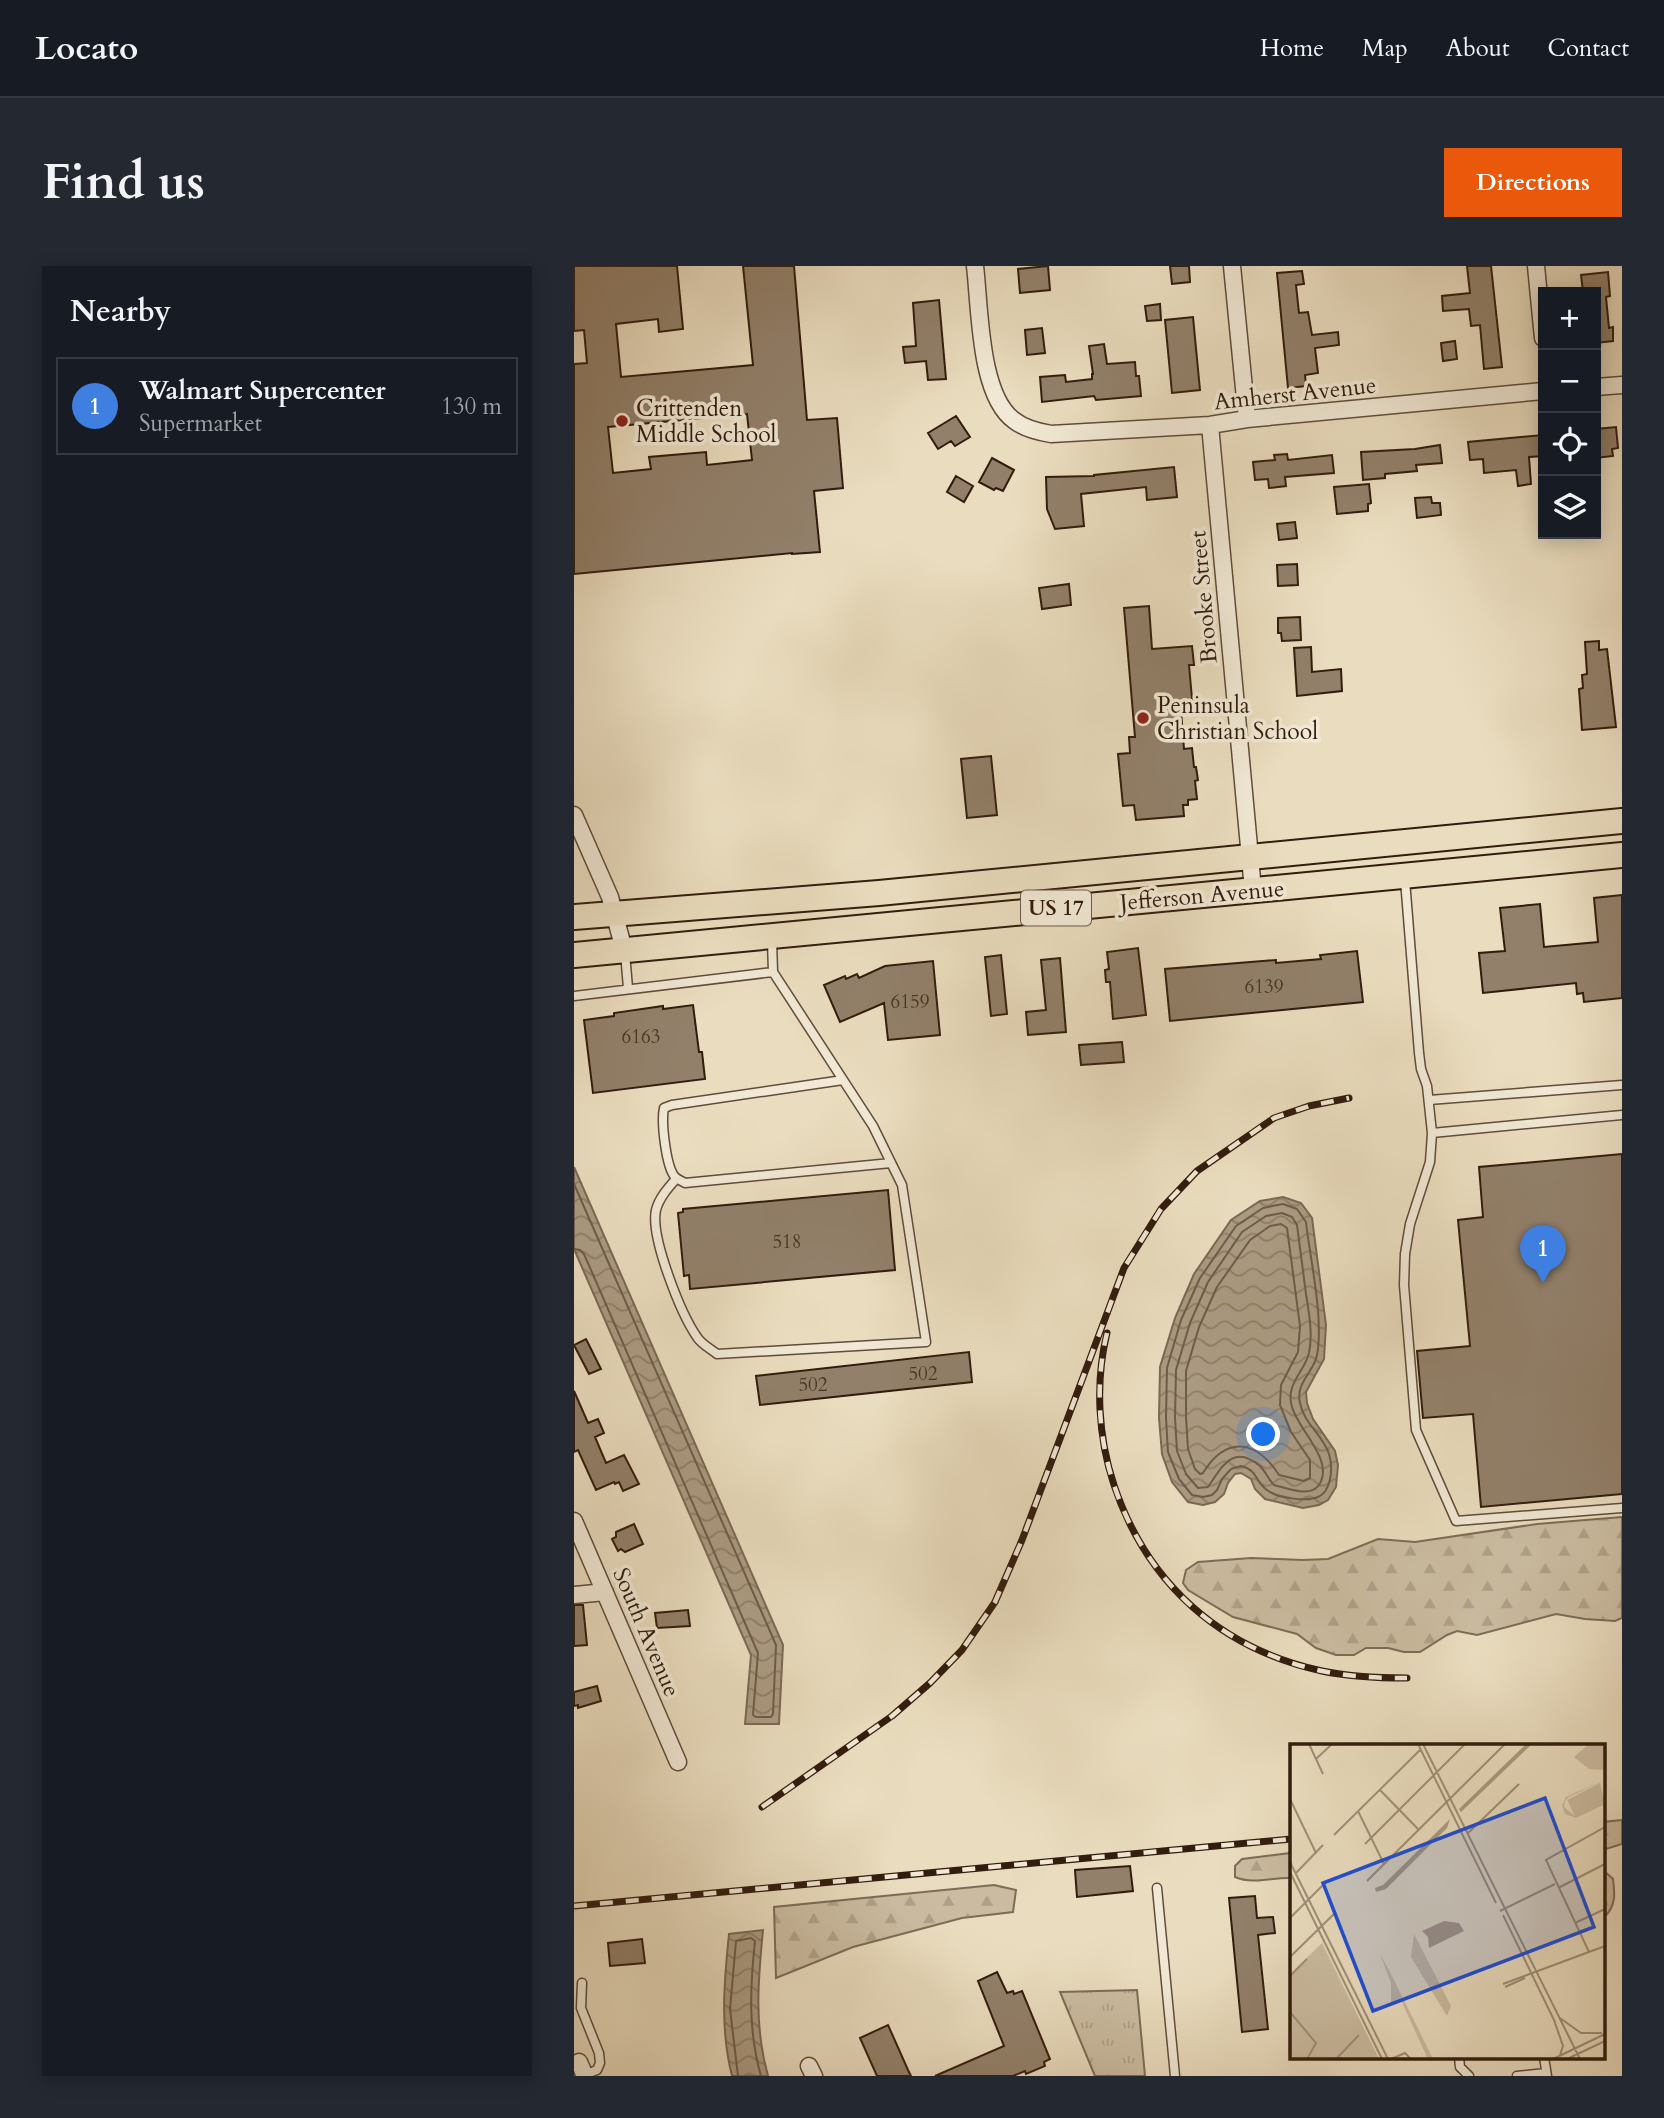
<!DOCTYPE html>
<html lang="en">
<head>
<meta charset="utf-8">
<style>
	:root { --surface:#171b24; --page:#242831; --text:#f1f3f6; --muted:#9ea1a6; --line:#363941; --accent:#ea580c }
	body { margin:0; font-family:Cardo,serif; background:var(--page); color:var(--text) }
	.controls { position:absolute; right:21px; top:21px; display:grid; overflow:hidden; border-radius:0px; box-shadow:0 4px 18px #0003 }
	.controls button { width:63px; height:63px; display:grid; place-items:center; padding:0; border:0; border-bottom:2px solid var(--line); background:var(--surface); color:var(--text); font:35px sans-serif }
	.you { position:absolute; left:690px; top:1169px; width:24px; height:24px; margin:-18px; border:5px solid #fff; border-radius:50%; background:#1a73e8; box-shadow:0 0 0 10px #1a73e833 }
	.badge { display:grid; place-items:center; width:46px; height:46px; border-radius:50%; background:var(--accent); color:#fff; font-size:23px; font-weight:700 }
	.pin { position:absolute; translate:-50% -58px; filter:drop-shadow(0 2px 4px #0008) }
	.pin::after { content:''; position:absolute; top:37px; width:24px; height:21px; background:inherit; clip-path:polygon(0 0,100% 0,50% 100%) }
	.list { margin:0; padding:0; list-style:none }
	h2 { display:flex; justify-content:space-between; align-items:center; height:91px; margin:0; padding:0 28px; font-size:30px }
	h2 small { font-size:23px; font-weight:400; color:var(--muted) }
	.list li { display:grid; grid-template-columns:46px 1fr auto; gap:21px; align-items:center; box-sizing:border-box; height:98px; margin:0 14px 14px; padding:0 14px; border:2px solid var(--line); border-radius:0px }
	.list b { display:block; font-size:26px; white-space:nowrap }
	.list p { margin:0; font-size:23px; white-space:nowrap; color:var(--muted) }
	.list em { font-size:23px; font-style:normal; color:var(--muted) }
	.icon { flex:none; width:38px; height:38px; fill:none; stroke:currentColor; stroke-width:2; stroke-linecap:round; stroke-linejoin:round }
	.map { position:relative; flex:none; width:1048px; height:1810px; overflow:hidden; border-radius:0px }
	header { display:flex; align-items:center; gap:42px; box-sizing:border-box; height:98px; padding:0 35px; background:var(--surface); border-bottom:2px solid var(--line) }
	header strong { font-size:33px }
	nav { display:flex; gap:38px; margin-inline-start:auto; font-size:24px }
	.intro { display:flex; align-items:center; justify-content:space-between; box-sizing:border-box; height:168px; padding:0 42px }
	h1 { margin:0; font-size:49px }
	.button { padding:18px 32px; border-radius:0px; background:var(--accent); color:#fff; font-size:24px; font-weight:700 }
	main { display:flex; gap:42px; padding:0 42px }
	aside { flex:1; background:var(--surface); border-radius:0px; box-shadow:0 4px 18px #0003 }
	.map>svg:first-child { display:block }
	.grass { fill:url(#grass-tufts); stroke:#7e6c57; stroke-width:2 }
	.forest { fill:url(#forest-firs); stroke:#7e6c57; stroke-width:2 }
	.water { fill:url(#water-waves); stroke:#7b6853; stroke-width:2 }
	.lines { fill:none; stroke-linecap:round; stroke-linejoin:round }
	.shore { stroke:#6e5c48; stroke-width:2 }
	.building { fill:#92806a; stroke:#321c0d; stroke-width:2; fill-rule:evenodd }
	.service-casing { stroke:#604c3a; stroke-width:11 }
	.minor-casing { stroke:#604c3a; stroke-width:19 }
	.primary-casing { stroke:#321c0d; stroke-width:28 }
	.service { stroke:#f1e9d5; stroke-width:8 }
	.minor { stroke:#f1e9d5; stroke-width:16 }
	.primary { stroke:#eaddbf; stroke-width:24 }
	.rail-casing { stroke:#321c0d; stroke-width:7 }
	.rail { stroke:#f1e9d5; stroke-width:4.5; stroke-dasharray:13; stroke-linecap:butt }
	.poi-dot { fill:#8f2418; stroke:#f1e9d5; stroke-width:2.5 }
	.labels { text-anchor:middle; stroke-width:7; stroke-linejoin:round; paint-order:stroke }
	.number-label { font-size:19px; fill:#4a3524 }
	.shield { fill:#f1e9d5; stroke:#6b5a49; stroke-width:2 }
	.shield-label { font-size:21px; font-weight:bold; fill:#321c0d }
	.street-label { font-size:23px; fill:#321c0d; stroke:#f1e9d5 }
	.poi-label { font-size:23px; fill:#321c0d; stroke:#f1e9d5; text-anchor:start }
	.inset-road { fill:none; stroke:#a09078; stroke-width:2 }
	.view { fill:#1d4ed8; fill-opacity:0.15; stroke:#1d4ed8; stroke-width:3.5 }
	.inset-edge { fill:none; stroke:#321c0d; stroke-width:3.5 }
</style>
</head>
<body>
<header>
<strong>Locato</strong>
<nav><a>Home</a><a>Map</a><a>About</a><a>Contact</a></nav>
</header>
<div class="intro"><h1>Find us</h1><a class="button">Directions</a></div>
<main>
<aside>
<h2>Nearby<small></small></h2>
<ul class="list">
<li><span class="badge" style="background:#3f7fe0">1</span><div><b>Walmart Supercenter</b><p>Supermarket</p></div><em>130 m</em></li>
</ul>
</aside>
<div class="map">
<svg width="1048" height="1810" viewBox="0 0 1048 1810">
	<defs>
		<pattern id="grass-tufts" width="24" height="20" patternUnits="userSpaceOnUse" patternTransform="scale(1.75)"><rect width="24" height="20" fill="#cbbca1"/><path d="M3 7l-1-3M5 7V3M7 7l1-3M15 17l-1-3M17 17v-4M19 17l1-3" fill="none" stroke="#afa189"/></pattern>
		<pattern id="forest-firs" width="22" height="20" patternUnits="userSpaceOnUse" patternTransform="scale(1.75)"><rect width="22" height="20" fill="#cbbca1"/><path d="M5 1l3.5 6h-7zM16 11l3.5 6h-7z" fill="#afa189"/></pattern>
		<pattern id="water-waves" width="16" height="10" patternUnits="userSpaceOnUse" patternTransform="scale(1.75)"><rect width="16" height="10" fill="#ab9b82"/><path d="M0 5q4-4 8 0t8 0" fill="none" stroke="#8c7e69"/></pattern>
	</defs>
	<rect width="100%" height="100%" fill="#eaddbf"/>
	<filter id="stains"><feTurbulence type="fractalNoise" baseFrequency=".00286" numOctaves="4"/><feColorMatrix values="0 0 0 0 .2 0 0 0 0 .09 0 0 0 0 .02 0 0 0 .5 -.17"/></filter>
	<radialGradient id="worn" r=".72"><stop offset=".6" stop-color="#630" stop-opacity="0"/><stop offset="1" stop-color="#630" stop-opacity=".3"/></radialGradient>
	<!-- grass -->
	<path class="grass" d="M563,1724L571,1810H521L486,1726Z"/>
	<!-- forest -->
	<path class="forest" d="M1048,1251V1352L1041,1355L1011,1353L982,1348L903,1369L883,1365L873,1369L846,1386H830L814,1382H792L780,1389H762L742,1382L723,1368L659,1351L614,1324L609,1317L612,1304L624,1296L677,1292L729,1294L754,1293L804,1273L841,1276L963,1258Z
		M1048,1554V1578L1029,1584V1556Z
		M717,1587V1612C698,1611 680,1619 661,1611V1600L668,1593Z
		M1029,1604L1039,1613C1041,1627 1042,1641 1030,1651L1029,1650Z
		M420,1619L442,1624L439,1646L388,1652L279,1681L202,1712L200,1641Z"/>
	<!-- water -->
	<path class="water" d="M0,901L209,1379L205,1458H171L177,1389L0,983Z
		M709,931L727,937L738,952L752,1059L750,1093L732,1126L733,1137L739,1153L761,1185L764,1199L762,1221L754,1234L745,1239L729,1242L691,1233L681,1223L677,1213L667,1207L661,1208L654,1217L650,1228L641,1236L629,1239L614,1236L598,1216L588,1188L585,1152L586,1101L601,1052L620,1008L657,954L686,935Z
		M189,1664C184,1715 180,1760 194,1810H158C146,1763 150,1716 155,1668Z"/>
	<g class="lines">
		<!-- shore -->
		<path class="shore" d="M0,918L202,1379L199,1448L197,1451H182L179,1449L184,1387L10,988L6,984L0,983
			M709,938L723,943L732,956C736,993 750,1052 743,1089C740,1106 721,1117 726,1137C730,1158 749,1169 755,1188C759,1201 758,1225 744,1231C732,1236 703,1232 693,1224C681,1216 684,1204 667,1200L657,1203L648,1213L643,1224L638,1229L629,1231L618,1229L605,1213L594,1186L592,1152L593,1102L607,1054L626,1012L662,960L689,942Z
			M708,947L718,951L723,959C726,982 729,1005 732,1028C735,1047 739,1068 735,1087C730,1107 711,1118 718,1141C724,1164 761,1194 745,1219C736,1232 712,1222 700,1219C694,1213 692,1206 686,1200C659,1177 648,1201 634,1221L624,1222L612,1208L603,1185L601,1152L602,1104L616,1057L634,1016L668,966L692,950Z
			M707,958L713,962L726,1060L724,1086L707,1119L706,1139L717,1166L736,1194V1212L730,1215L705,1209C683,1175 653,1168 629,1207L626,1208L621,1203L614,1183L612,1151V1105L625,1061L643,1021L676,974L696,960Z
			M164,1810L156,1743L162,1675L177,1672L181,1675C176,1721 174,1765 187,1810"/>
	</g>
	<!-- building -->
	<path class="building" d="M0,0H103L109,63L85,66L84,53L42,58L47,111L179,99L169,0H220L233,154L263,152L269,222L240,225L246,286L218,288V287L0,308V98L13,97L10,64L0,65ZM173,148L178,194L133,199L132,186L75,191L77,203L39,207L34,161Z
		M474,0L476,24L446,27L444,3Z
		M596,0H615L616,16L598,18Z
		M893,0H917L928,101L910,103L906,59L897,60L895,43L869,45L868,30L896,27Z
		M728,5L730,18L722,19L725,47L734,46L738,69L764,66L765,79L741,82L744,107L731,109L732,120L714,122L703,7Z
		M1034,6L1036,30L1032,31L1035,62L1039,61V75L1022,77V26H1009L1007,9Z
		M365,34L372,113L354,114L352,95L331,97L329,81L342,80L339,37Z
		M586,38L587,54L573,55L571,40Z
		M619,51L626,124L598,127L591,54Z
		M468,62L471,87L453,89L451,64Z
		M881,75L883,93L869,95L867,77Z
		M530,78L533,98L561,96L562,110H565L567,130L522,134L520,130L468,136L466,111L491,109L492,116L518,113V108H519L515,80Z
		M382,150L396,171L381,180L377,175L364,183L354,167Z
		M1042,161L1044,182L1038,183L1039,190L1022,192V163Z
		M969,169V190L955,191L957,218L944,220L942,204L910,207L909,193L896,194L894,176Z
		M866,179L868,197L842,199L843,205L811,208V212L789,214L787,186L841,183Z
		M713,188L714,194L758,189L760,207L711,211L712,220L695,222L694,213L681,214L679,196L701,194L700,189Z
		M418,192L440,204L429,225L422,222L420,224L405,216Z
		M600,201L603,231L573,234L572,221L507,228L510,260L481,263L473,243L472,211L520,210V209Z
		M382,210L399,220L390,236L373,226Z
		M795,218L797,237L794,238V245L763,248L760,221Z
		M857,231L858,237H866L867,249L843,252L841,232Z
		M721,256L723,272L705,274L703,258Z
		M723,298L724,319L704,320L703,299Z
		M495,318L497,339L468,343L465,322Z
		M575,340L578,383L618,380L620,399H615L619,444L607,445L610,483L618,482L620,501H622L624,514L621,515L623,533L614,534V539H609L610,550L562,554L560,539L549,540L544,488L556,487L555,471H561L550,342Z
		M726,351L727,374L708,375L707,367H704V352Z
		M1025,375V384L1033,383L1042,461L1008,464L1005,423L1009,422L1008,409L1013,408L1011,376Z
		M737,381L738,406L767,403L768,425L723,430L720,382Z
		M417,490L423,549L393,552L387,493Z
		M1048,629V732L1010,736L1009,727L1003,728L1002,717L909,727L905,687L931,685L926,642L966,638L970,681L1024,676L1020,632Z
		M564,682L572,749L539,753L536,716H532L531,704L535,703L533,686Z
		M783,685L789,736L596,755L591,703L702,694V697L747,693L746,689Z
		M427,689L433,748L417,750L411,691Z
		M486,692L492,766L454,769L452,746L472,744L467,694Z
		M359,695L366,769L314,774L310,737L266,756L250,719L271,710L272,713L283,708L285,712L311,700Z
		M119,739L125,786H128L131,813L19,827L10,754L40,750V747L89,740V743Z
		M548,776L550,796L507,799L505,779Z
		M1048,888V1228L907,1241L899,1148L849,1152L843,1085L896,1080L884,954L909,951L905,901Z
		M314,924L321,1004L116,1023L115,1009L110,1010L104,947L109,946V943Z
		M12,1073L27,1103L15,1108L0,1079Z
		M395,1086L398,1116L186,1139L182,1110Z
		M0,1125L14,1157L24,1153L30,1167L21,1171L32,1197L50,1189L65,1218L49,1225L45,1216L41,1218L40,1216L22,1224L4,1184L0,1186Z
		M60,1258L69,1278L51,1286L47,1283L44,1285L38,1273L42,1271V1266Z
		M0,1339H9L13,1379L0,1380Z
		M114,1344L116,1360L83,1362L81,1347Z
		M23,1420L27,1435L4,1442V1439L0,1440V1426Z
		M556,1600L559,1625L503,1631L501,1604Z
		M681,1630L683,1652L699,1651L701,1667L684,1669L694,1763L668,1766L655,1632Z
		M68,1673L71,1697L36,1700L34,1677Z
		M423,1706L433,1727L439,1725L440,1728L448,1725L476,1793L470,1796L471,1800L452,1808L451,1805L439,1810H361L430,1780L404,1715Z
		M314,1759L334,1804L337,1810H303L286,1772Z"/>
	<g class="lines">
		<defs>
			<path id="service" d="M831,614L845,787L847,803L853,820L858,867L856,896L836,958L831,988L830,1019L842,1164L882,1255L1048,1242
				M51,687L54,722
				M0,730L199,706L198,675
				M269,814L98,839L90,842C87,856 92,901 101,911C104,914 108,915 111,917L317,897
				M855,834L1048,819
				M858,867L1048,849
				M102,913C94,922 85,932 82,944C76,971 107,1048 123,1071C127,1078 137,1083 143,1088L352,1076L328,919L299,860L199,706
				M583,1622L601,1810
				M8,1717L7,1742L25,1787L26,1797L23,1804L10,1809
				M885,1791L886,1801L895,1810
				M970,1791L973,1810
				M943,1810L972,1807"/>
			<path id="minor" d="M401,0C406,41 405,131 441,155C451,163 465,166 477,168L636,159L673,153L969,125
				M658,0L673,153
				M962,0L969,72
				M1022,121L1048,119
				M636,159L679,624
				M0,549L36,631L50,684
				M0,1255L104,1496
				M0,1329L31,1326
				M5,1796L11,1810
				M235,1800L240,1810"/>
			<path id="primary" d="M0,651L305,627L1048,555
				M0,689L1048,589"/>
		</defs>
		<!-- service casing -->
		<use href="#service" class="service-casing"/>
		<!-- minor casing -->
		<use href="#minor" class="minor-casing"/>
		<!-- primary casing -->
		<use href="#primary" class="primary-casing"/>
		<!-- service -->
		<use href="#service" class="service"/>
		<!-- minor -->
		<use href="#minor" class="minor"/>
		<!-- primary -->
		<use href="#primary" class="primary"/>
		<defs>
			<path id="rail" d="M533,1067C521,1116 524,1171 540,1219C573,1318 647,1383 748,1405C776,1411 805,1412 833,1412
				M188,1541L318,1450L356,1417L388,1384L421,1336L448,1274L550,1002L587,943L623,905L700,852L735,840L775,832
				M0,1640L717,1573"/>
		</defs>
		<!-- rail casing -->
		<use href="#rail" class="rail-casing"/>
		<!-- rail -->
		<use href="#rail" class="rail"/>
	</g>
	<!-- markers -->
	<g class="poi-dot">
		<circle cx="48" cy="155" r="7"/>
		<circle cx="569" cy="452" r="7"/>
	</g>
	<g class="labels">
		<!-- number labels -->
		<g class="number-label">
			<text x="690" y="727">6139</text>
			<text x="336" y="742">6159</text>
			<text x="67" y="777">6163</text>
			<text x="213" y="982">518</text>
			<text x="349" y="1114">502</text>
			<text x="239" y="1125">502</text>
		</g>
		<!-- shield labels -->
		<rect class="shield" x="447" y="624.5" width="70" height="35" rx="5"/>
		<g class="shield-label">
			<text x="482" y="649">US 17</text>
		</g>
		<!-- street labels -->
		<g class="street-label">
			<text transform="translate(721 127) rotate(-6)" y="8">Amherst Avenue</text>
			<text transform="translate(629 331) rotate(-95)" y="8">Brooke Street</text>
			<text transform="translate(628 629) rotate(-5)" y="8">Jefferson Avenue</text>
			<text transform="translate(73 1366) rotate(67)" y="8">South Avenue</text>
		</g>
		<!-- poi labels -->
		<g class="poi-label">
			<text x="62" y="150">Crittenden<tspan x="62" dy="26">Middle School</tspan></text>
			<text x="583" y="447">Peninsula<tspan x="583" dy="26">Christian School</tspan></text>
		</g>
	</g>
	<!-- overview -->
	<g transform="translate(716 1478)">
		<rect width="315" height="315" fill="#eaddbf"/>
		<path d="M124,190L161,262L157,272L121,213ZM90,210L102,232L143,315L137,313L111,256L101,258V239Z" fill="#cbbca1"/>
		<path d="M32,199L89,315H0V230Z" fill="#cbbca1"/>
		<path d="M299,0H315V26L299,25L284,13ZM315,36L279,53L275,57L274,63L285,72L277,56L310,39L315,60L286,74L275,70L272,61L276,53ZM19,219L38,243L14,264L2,247L24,240L4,233Z" fill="#cbbca1"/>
		<path d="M236,0H242L171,68L169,65ZM160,75L157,84L96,145L86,148L85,144L93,141ZM154,177L169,179L174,187L139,204L138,193L132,187Z" fill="#ab9b82"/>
		<path class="inset-road" d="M19,0L33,30M128,0L206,159M133,0L290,315M26,15L42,0M90,46L129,86M0,55L26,109M68,67L94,120M177,90L229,40M44,91L130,6M75,100L175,0M0,118L98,315M0,128L92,315M6,129L33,101M77,137L215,0M268,144L315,120M210,167L265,140M213,171L265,278M0,174L35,139M285,179L315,165M299,208L256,116L315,83M0,213L46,168M0,232L17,215M213,240L315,202M215,243L235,234M0,268L26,299L17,315M270,274L291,289H312M264,276L273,302L270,311M46,315L69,291M101,315L115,309L121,315M263,315L315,290M277,315L315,297"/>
		<path class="view" d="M255,54L304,183L83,267L33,139Z"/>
		<rect width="315" height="315" class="inset-edge"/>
	</g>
	<rect width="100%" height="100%" filter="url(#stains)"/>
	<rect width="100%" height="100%" fill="url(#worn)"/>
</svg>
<div class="controls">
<button>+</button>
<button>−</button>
<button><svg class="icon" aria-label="locate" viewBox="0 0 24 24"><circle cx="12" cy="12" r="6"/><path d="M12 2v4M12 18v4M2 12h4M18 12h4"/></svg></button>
<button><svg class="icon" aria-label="layers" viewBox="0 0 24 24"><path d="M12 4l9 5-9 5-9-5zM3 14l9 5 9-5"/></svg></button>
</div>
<div class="you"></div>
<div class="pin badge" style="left:969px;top:1017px;background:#3f7fe0">1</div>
</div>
</main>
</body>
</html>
